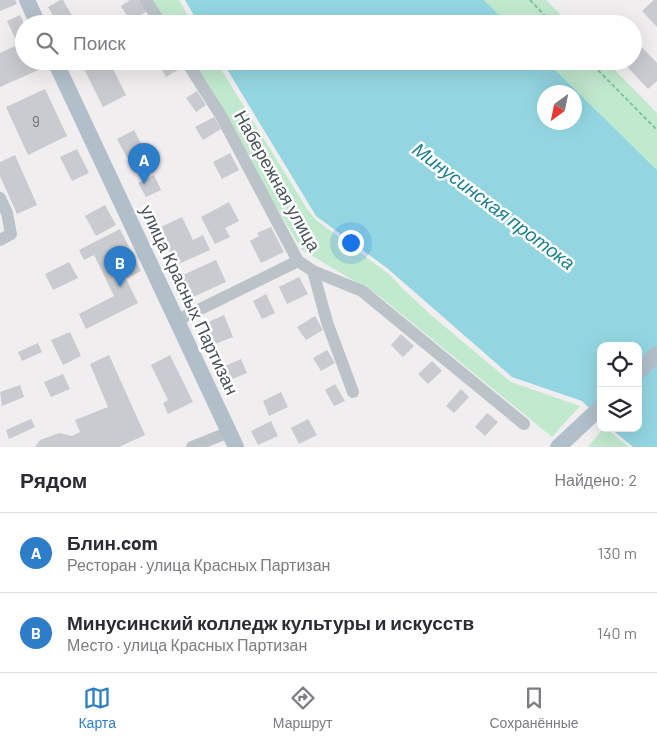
<!DOCTYPE html>
<html lang="ru">
<head>
<meta charset="utf-8">
<style>
	:root { --surface:#fff; --page:#f7f7f7; --text:#2b2b33; --muted:#7c7c81; --line:#e1e1e2; --accent:#2e7dc9 }
	body { margin:0; font-family:Barlow,sans-serif; background:var(--page); color:var(--text) }
	.controls { position:absolute; right:15px; bottom:15px; display:grid; overflow:hidden; border-radius:10px; box-shadow:0 5px 20px #0002 }
	.controls button { width:45px; height:45px; display:grid; place-items:center; padding:0; border:0; border-bottom:1px solid var(--line); background:var(--surface); color:var(--text); font:25px sans-serif }
	.compass { position:absolute; left:537px; top:85px; width:45px; height:45px; border-radius:50%; background:var(--surface); box-shadow:0 5px 20px #0002; rotate:213deg }
	.you { position:absolute; left:350px; top:242px; width:18px; height:18px; margin:-12px; border:4px solid #fff; border-radius:50%; background:#1a73e8; box-shadow:0 0 0 8px #1a73e833 }
	.badge { display:grid; place-items:center; width:32px; height:32px; border-radius:50%; background:var(--accent); color:#fff; font-size:16px; font-weight:700 }
	.pin { position:absolute; translate:-50% -41px; filter:drop-shadow(0 1px 2px #0008) }
	.pin::after { content:''; position:absolute; top:26px; width:18px; height:15px; background:inherit; clip-path:polygon(0 0,100% 0,50% 100%) }
	.list { margin:0; padding:0; list-style:none }
	h2 { display:flex; justify-content:space-between; align-items:center; height:65px; margin:0; padding:0 20px; font-size:21px }
	h2 small { font-size:16px; font-weight:400; color:var(--muted) }
	.list li { display:grid; grid-template-columns:32px 1fr auto; gap:15px; align-items:center; box-sizing:border-box; height:80px; padding:0 20px; border-top:1px solid var(--line) }
	.list b { display:block; font-size:19px; white-space:nowrap }
	.list p { margin:0; font-size:16px; white-space:nowrap; color:var(--muted) }
	.list em { font-size:16px; font-style:normal; color:var(--muted) }
	.icon { flex:none; width:28px; height:28px; fill:none; stroke:currentColor; stroke-width:2; stroke-linecap:round; stroke-linejoin:round }
	.map { position:relative; flex:none; width:657px; height:447px; overflow:hidden }
	.search { position:absolute; background:var(--surface); box-shadow:0 5px 20px #0002; left:15px; right:15px; top:15px; height:55px; display:flex; align-items:center; gap:12px; box-sizing:border-box; padding:0 18px; border-radius:28px; color:var(--muted); font-size:19px }
	.sheet { height:225px; background:var(--surface) }
	nav { display:flex; justify-content:space-around; align-items:center; box-sizing:border-box; height:70px; border-top:1px solid var(--line); background:var(--surface); font-size:14px; color:var(--muted) }
	nav a { display:grid; justify-items:center; gap:2px }
	nav .on { color:var(--accent) }
	.map>svg:first-child { display:block }
	.green { fill:#c1e9ce }
	.water { fill:#93d6e1; fill-rule:evenodd }
	.building { fill:#c9cbd0 }
	.lines { fill:none; stroke-linecap:round; stroke-linejoin:round }
	.path { stroke:#7dc39c; stroke-width:2; stroke-dasharray:4 2.5; stroke-linecap:butt }
	.minor { stroke:#bbc3c9; stroke-width:12 }
	.major { stroke:#b0bfc9; stroke-width:16 }
	.labels { text-anchor:middle; stroke-width:5; stroke-linejoin:round; paint-order:stroke }
	.number-label { font-size:15px; fill:#687077 }
	.street-label { font-size:18px; fill:#485259; stroke:#fff }
	.water-label { font-size:19px; font-style:italic; fill:#1c7f90; stroke:#fff }
</style>
</head>
<body>
<div class="map">
<svg width="657" height="447" viewBox="0 0 657 447">
	<rect width="100%" height="100%" fill="#f0eeee"/>
	<!-- green -->
	<path class="green" d="M150,0H179L193,24H165Z
		M484,0H546L570,24H508Z
		M189,61H216L307,209L316,220L390,275L402,288L431,315L511,382L580,406L552,437L378,295L302,250Z
		M546,61H606L657,113V170Z
		M604,428H605L629,447H588Z"/>
	<!-- water -->
	<path class="water" d="M185,0H484L508,24H199Z
		M222,61H546L657,170V447H633L610,428H638V346H601V420L582,401L512,377L387,268L316,216ZM544,92H574V122H544Z"/>
	<!-- building -->
	<path class="building" d="M0,0H15L17,4L0,11Z
		M60,0H63L75,21L70,24H58L48,7Z
		M130,0H140L147,11L131,22L121,6Z
		M654,0H657V27L642,11Z
		M20,15L24,24V34L15,38L7,21Z
		M633,38L657,63V81L648,89L622,61H633Z
		M24,42V61H40L43,68L0,87V53Z
		M80,61H109L126,95L103,107Z
		M157,61H180L183,67L166,77Z
		M45,89L67,136L28,155L6,107Z
		M197,91L206,105L196,112L186,98Z
		M214,117L221,129L203,140L195,127Z
		M134,130L144,149L127,158L117,139Z
		M77,149L89,173L72,181L60,157Z
		M230,153L239,170L222,179L213,162Z
		M15,155L37,205L17,214L0,176V162Z
		M154,175L161,190L146,197L138,183Z
		M229,202L239,221L225,228L230,237L215,244L201,217Z
		M105,205L116,225L96,236L85,216Z
		M182,217L193,240L203,235L210,250L176,265L159,228Z
		M271,227L284,252L261,263L250,241L259,236L257,233Z
		M120,229L141,271L126,279L138,303L86,329L79,314L114,296L94,255L84,260L79,250Z
		M216,260L226,282L191,298L181,276Z
		M69,262L78,278L53,290L45,274Z
		M299,277L308,294L287,304L279,287Z
		M266,294L275,313L262,319L253,301Z
		M224,315L233,337L215,344L206,323Z
		M315,316L323,330L306,340L297,327Z
		M70,332L81,356L63,365L51,340Z
		M401,334L414,346L403,357L391,345Z
		M38,343L42,352L22,361L18,352Z
		M327,350L335,363L321,371L313,358Z
		M109,355L145,435L119,447H35L40,440L59,433L72,436L80,432L75,420L108,407L90,364Z
		M170,355L193,402L168,414L163,403L168,400L151,365Z
		M241,359L247,373L230,380L225,366Z
		M432,361L442,371L428,384L418,374Z
		M63,374L70,389L51,397L44,382Z
		M335,384L345,401L334,406L325,390Z
		M20,385L24,397L2,406L0,392Z
		M461,389L469,397L454,413L446,406Z
		M281,392L288,407L269,416L263,401Z
		M487,413L498,422L485,436L475,427Z
		M31,419L35,427L9,439L6,430Z
		M308,419L317,435L299,444L291,428Z
		M271,421L278,436L258,445L251,431Z"/>
	<g class="lines">
		<!-- path -->
		<path class="path" d="M530,0L553,24
			M589,61L657,130"/>
		<!-- minor -->
		<path class="minor" d="M146,0L161,24
			M186,61L220,114L298,261L313,271L362,291L524,424
			M0,198L7,213L11,234L0,240
			M313,271L327,322L353,392
			M176,321L298,261
			M192,447L229,432"/>
		<!-- major -->
		<path class="major" d="M27,0L38,24
			M55,61L236,447
			M638,372L657,354
			M558,447L601,407"/>
	</g>
	<g class="labels">
		<!-- number labels -->
		<g class="number-label">
			<text x="36" y="127">9</text>
		</g>
		<!-- street labels -->
		<g class="street-label">
			<text transform="translate(277 181) rotate(61)" y="6">Набережная улица</text>
			<text transform="translate(189 300) rotate(65)" y="6">улица Красных Партизан</text>
		</g>
		<!-- water labels -->
		<g class="water-label">
			<text transform="translate(494 206) rotate(37)" y="7">Минусинская протока</text>
		</g>
	</g>
</svg>
<div class="controls">
<button><svg class="icon" aria-label="locate" viewBox="0 0 24 24"><circle cx="12" cy="12" r="6"/><path d="M12 2v4M12 18v4M2 12h4M18 12h4"/></svg></button>
<button><svg class="icon" aria-label="layers" viewBox="0 0 24 24"><path d="M12 4l9 5-9 5-9-5zM3 14l9 5 9-5"/></svg></button>
</div>
<svg class="compass" viewBox="-18 -18 36 36"><path d="M0-13l5 13h-10z" fill="#e53935"/><path d="M0 13l5-13h-10z" fill="#7c7c81"/></svg>
<div class="you"></div>
<div class="pin badge" style="left:144px;top:184px">A</div>
<div class="pin badge" style="left:120px;top:287px">B</div>
<div class="search"><svg class="icon" aria-label="search" viewBox="0 0 24 24"><circle cx="10" cy="10" r="6"/><path d="M15 15l6 6"/></svg>Поиск</div>
</div>
<section class="sheet">
<h2>Рядом<small>Найдено: 2</small></h2>
<ul class="list">
<li><span class="badge">A</span><div><b>Блин.com</b><p>Ресторан · улица Красных Партизан</p></div><em>130 m</em></li>
<li><span class="badge">B</span><div><b>Минусинский колледж культуры и искусств</b><p>Место · улица Красных Партизан</p></div><em>140 m</em></li>
</ul>
</section>
<nav>
<a class="on"><svg class="icon" aria-label="map" viewBox="0 0 24 24"><path d="M3 6l6-2 6 2 6-2v14l-6 2-6-2-6 2zM9 4v14M15 6v14"/></svg>Карта</a>
<a><svg class="icon" aria-label="directions" viewBox="0 0 24 24"><path d="M12 3l9 9-9 9-9-9zM9 14v-3h6M13 9l2 2-2 2"/></svg>Маршрут</a>
<a><svg class="icon" aria-label="saved" viewBox="0 0 24 24"><path d="M7 4h10v16l-5-4-5 4z"/></svg>Сохранённые</a>
</nav>
</body>
</html>
